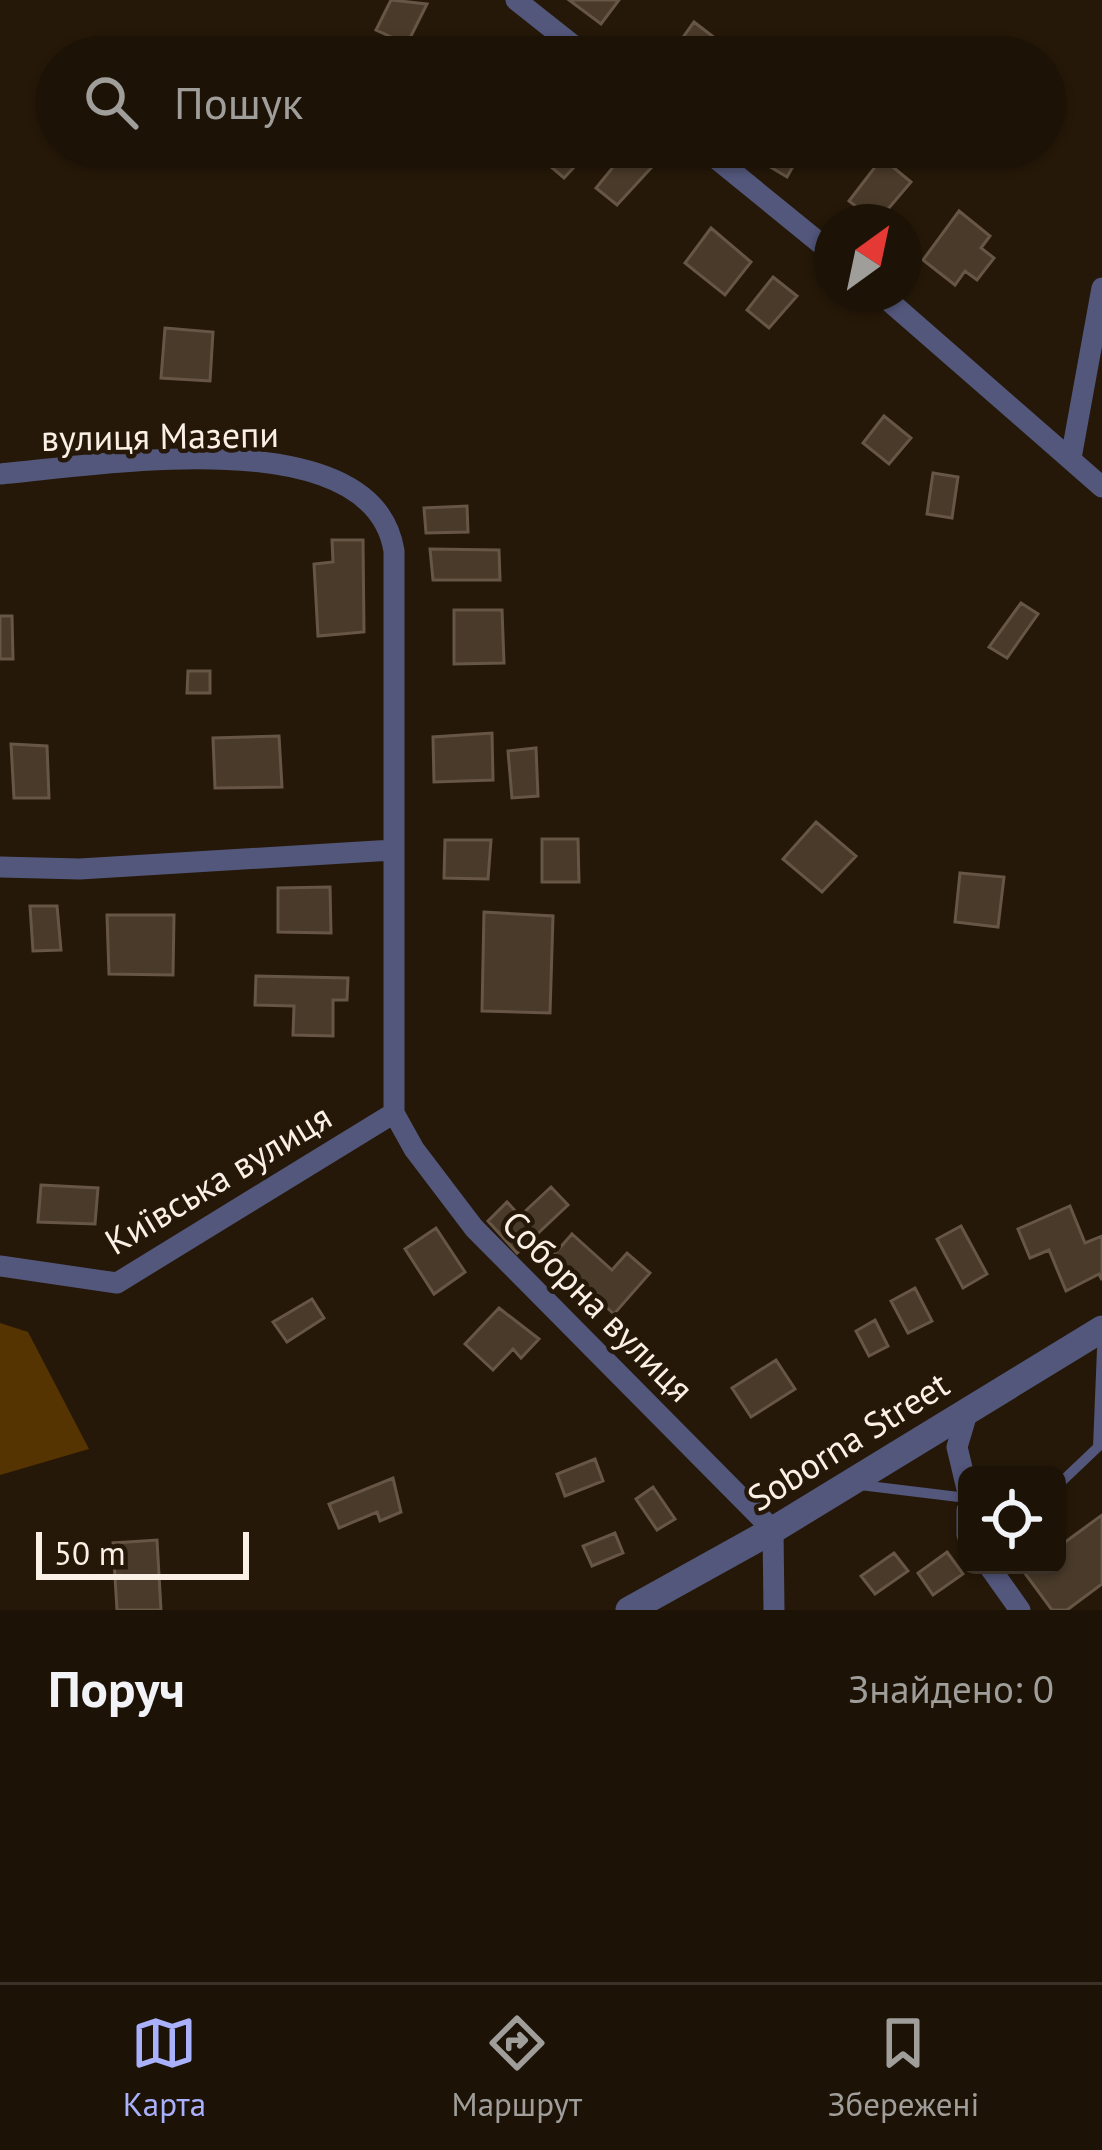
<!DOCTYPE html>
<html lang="uk">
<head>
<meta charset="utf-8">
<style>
	:root { --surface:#1c1206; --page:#292014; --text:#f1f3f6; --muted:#a09e9b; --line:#3a3228; --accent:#a9b0fc }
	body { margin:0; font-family:"PT Sans",sans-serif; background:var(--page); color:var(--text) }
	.controls { position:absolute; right:36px; bottom:36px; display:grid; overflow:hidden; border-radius:18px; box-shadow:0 3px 9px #0004 }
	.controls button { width:108px; height:108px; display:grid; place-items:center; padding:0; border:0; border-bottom:3px solid var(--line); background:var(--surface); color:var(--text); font:60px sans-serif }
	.compass { position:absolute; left:814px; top:204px; width:108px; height:108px; border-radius:50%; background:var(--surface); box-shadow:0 3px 9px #0004; rotate:33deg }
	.scale { position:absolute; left:36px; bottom:30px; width:213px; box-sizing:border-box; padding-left:12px; border:6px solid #faf0e5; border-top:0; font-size:33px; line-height:42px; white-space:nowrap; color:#faf0e5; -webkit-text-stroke:9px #251808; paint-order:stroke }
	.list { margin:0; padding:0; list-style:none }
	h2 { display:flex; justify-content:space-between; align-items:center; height:156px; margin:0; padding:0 48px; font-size:51px }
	h2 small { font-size:39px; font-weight:400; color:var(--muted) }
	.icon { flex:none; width:66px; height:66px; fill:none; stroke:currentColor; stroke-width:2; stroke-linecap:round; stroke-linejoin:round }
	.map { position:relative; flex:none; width:1102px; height:1610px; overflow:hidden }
	.search { position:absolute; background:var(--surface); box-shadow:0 3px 9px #0004; left:36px; right:36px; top:36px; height:132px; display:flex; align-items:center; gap:30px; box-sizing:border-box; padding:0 42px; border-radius:66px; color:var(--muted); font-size:45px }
	.sheet { height:372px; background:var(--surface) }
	nav { display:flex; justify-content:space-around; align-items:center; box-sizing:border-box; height:168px; border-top:3px solid var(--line); background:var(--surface); font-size:33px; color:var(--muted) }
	nav a { display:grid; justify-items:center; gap:6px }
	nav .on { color:var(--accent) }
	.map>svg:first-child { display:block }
	.green { fill:#563402 }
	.building { fill:#493a29; stroke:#675645; stroke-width:3 }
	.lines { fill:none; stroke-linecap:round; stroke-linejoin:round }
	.service { stroke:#53577b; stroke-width:10 }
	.minor { stroke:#53577b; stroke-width:21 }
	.tertiary { stroke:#53577b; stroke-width:27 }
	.labels { text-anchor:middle; stroke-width:9; stroke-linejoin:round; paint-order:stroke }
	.street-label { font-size:36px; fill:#faf0e5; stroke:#251808 }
</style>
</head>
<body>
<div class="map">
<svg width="1102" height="1610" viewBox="0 0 1102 1610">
	<rect width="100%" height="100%" fill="#251808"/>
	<!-- green -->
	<path class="green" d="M0,1323L28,1332L89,1449L0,1475Z"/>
	<!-- building -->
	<path class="building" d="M391,0L427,4L407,44L376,30Z
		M569,0H619L601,24Z
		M694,22L724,45L715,57H669Z
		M1045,71L1056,77L1045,98Z
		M542,147H593L564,178L536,154Z
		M771,147H804L787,177L762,162Z
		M627,150L651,168L617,205L596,188Z
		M882,158L911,182L877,222L849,201Z
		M959,211L990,236L981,248L994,258L977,280L965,271L955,285L923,260Z
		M711,228L751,262L725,295L685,263Z
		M773,277L797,296L769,328L747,310Z
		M165,328L213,332L210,381L161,378Z
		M884,416L911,438L889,464L863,443Z
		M933,473L958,477L952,518L927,514Z
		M467,506L468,532L426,533L424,508Z
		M332,540H363L364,632L318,636L314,564L333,562Z
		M430,549L499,550L500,580H433Z
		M1021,603L1038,614L1007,658L989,647Z
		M454,610H502L504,663L454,664Z
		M0,616H12L13,659H0Z
		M188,671H210V693H187Z
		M492,733L493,780L434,782L433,737Z
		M279,736L282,787L215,788L213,738Z
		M11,744L47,746L49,798H14Z
		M536,748L538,796L512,798L508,751Z
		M816,822L856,856L822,892L783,859Z
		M542,839H578L579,882H542Z
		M445,840H491L488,879L444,878Z
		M960,873L1004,877L998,927L955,922Z
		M330,887L331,933L278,932V888Z
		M30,906H57L61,950L33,951Z
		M484,912L553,916L550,1013L482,1011Z
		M107,915H174L173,975L109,974Z
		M256,976L348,978L347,1000H333V1036L293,1035L294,1006L255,1005Z
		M41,1185L98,1188L95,1224L38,1222Z
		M551,1187L568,1205L517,1253L488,1221L507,1202L520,1216Z
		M1070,1206L1085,1243L1102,1236V1280L1099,1274L1066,1291L1049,1250L1030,1258L1018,1229Z
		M961,1226L987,1274L963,1288L937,1239Z
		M436,1228L465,1272L434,1294L405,1249Z
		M572,1234L612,1270L627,1253L650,1273L614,1314L551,1258Z
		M915,1288L932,1321L908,1333L891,1301Z
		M312,1299L324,1318L287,1342L273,1322Z
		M499,1308L539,1339L521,1358L513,1349L493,1370L465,1344Z
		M875,1320L888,1346L869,1356L856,1331Z
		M776,1360L795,1389L751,1417L732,1388Z
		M595,1459L603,1481L565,1496L557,1474Z
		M393,1478L401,1512L380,1521L377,1512L339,1528L329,1504Z
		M653,1487L675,1519L657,1530L636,1499Z
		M1102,1515V1584L1067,1610H1052L1024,1572L1034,1565H1057V1548Z
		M615,1533L623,1553L592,1566L583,1546Z
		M157,1540L161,1610H117L113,1543Z
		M947,1552L963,1574L933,1595L918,1573Z
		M894,1553L908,1571L875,1594L861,1576Z"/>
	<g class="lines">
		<!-- service -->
		<path class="service" d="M860,1485L967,1498
			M1057,1486L1098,1447L1102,1349"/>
		<!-- minor -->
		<path class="minor" d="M516,0L588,57
			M702,147L832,253
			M881,294L1102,487
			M1071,458L1102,288
			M0,474C95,466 373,417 394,551V1113L414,1149L474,1228L773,1530L774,1610
			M0,867L80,869L393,850
			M0,1266L117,1283L394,1113
			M967,1489L957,1447L968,1410
			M967,1510V1535
			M988,1565L1020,1610"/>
		<!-- tertiary -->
		<path class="tertiary" d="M629,1610L773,1530L1102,1329"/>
	</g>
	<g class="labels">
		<!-- street labels -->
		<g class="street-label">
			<text transform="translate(160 436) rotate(-1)" y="13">вулиця Мазепи</text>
			<text transform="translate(218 1179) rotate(-31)" y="13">Київська вулиця</text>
			<text transform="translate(598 1306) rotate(45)" y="13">Соборна вулиця</text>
			<text transform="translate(848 1441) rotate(-32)" y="13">Soborna Street</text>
		</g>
	</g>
</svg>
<div class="controls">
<button><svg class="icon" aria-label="locate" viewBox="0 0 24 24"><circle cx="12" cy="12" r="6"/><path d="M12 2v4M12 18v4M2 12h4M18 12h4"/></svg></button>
</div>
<svg class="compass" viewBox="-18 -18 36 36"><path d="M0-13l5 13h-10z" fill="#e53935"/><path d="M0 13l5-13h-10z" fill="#a09e9b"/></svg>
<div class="scale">50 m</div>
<div class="search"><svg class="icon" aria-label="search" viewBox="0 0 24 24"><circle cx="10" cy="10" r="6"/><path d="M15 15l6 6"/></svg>Пошук</div>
</div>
<section class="sheet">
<h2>Поруч<small>Знайдено: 0</small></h2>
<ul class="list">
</ul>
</section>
<nav>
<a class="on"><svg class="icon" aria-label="map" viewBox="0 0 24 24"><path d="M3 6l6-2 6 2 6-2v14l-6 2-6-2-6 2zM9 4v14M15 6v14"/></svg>Карта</a>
<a><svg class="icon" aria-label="directions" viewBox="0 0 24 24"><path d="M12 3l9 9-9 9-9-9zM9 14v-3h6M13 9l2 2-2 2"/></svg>Маршрут</a>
<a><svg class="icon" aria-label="saved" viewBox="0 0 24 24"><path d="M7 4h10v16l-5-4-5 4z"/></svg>Збережені</a>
</nav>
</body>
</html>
